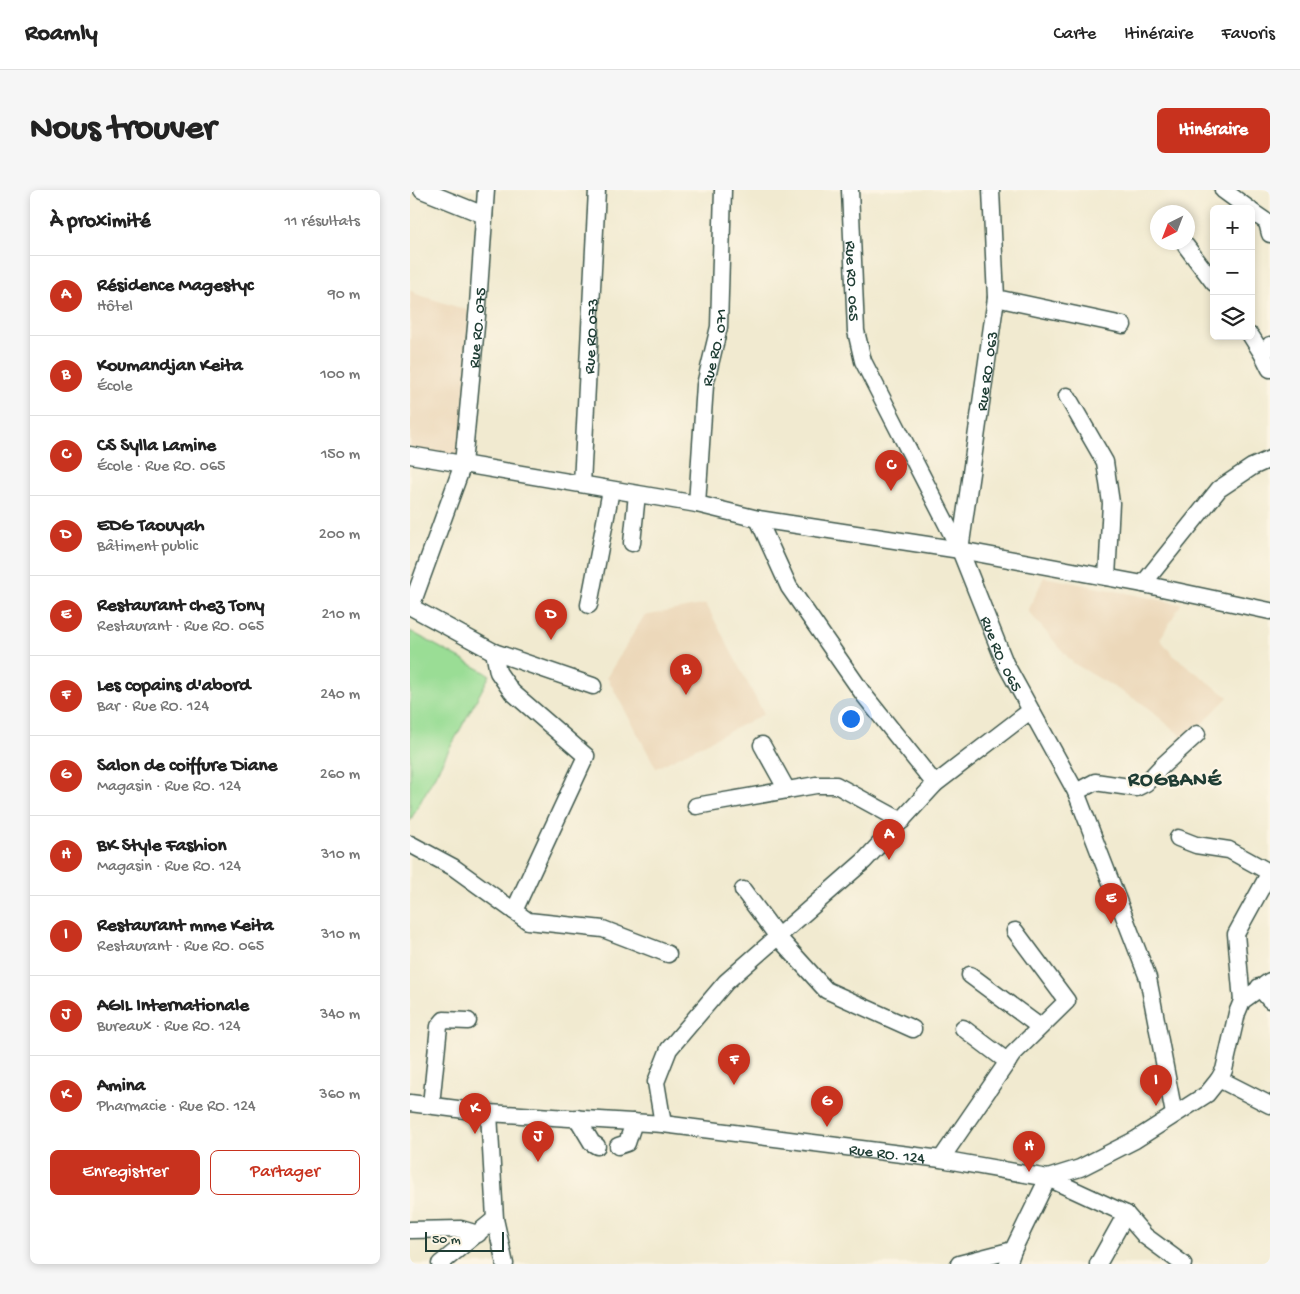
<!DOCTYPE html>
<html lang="fr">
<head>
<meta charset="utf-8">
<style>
	:root { --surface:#fff; --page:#f6f6f6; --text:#222; --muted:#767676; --line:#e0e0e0; --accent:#c8321e }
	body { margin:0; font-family:"Gochi Hand",sans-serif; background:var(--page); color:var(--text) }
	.controls { position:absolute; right:15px; top:15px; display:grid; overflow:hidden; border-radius:8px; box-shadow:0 2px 8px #0003 }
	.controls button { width:45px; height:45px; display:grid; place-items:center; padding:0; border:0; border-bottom:1px solid var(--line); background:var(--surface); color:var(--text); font:25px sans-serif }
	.compass { position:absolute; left:740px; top:15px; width:45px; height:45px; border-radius:50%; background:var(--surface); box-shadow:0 2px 8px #0003; rotate:222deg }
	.scale { position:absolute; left:15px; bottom:12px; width:79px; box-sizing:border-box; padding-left:5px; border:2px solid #1f3d34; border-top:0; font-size:14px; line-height:18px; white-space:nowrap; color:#1f3d34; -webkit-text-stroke:4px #fcf5e5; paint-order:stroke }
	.you { position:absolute; left:440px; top:528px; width:18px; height:18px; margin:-12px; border:4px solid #fff; border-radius:50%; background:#1a73e8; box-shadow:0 0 0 8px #1a73e833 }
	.badge { display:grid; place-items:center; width:32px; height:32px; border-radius:50%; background:var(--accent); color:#fff; font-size:16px; font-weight:700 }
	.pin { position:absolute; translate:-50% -41px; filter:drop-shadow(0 1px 2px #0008) }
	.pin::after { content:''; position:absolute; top:26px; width:18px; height:15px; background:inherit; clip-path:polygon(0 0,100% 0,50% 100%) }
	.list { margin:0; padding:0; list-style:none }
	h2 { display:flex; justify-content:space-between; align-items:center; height:65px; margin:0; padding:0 20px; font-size:21px }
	h2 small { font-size:16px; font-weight:400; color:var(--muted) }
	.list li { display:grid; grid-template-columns:32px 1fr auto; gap:15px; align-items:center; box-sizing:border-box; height:80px; padding:0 20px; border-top:1px solid var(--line) }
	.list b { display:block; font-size:19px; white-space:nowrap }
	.list p { margin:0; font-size:16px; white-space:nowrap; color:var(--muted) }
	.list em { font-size:16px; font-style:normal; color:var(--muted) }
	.actions { display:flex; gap:10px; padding:15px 20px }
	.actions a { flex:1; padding:11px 0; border:1px solid var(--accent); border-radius:8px; text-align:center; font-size:18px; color:var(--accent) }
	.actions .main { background:var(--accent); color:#fff }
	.icon { flex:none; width:28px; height:28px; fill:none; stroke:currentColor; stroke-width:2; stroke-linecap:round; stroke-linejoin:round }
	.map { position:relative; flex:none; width:860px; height:1074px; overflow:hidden; border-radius:8px }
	header { display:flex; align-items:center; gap:30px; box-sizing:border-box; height:70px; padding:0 25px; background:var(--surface); border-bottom:1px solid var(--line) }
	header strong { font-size:24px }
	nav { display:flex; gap:28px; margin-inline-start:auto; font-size:18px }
	.intro { display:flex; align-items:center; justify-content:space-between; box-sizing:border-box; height:120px; padding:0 30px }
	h1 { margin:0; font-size:35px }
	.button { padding:12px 22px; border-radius:8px; background:var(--accent); color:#fff; font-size:18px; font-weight:700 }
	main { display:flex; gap:30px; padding:0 30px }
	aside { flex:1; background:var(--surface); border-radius:8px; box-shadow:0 2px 8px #0003 }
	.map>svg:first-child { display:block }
	.built { fill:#ecd8ba }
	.green { fill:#9add95; stroke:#5c8d64 }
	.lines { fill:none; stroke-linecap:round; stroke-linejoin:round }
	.minor-casing { stroke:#3e574b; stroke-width:19 }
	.minor { stroke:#fff; stroke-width:16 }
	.labels { text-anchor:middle; stroke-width:4.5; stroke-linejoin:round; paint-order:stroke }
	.street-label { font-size:16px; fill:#1f3d34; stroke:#fcf5e5 }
	.district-label { font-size:21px; font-weight:bold; letter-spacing:1px; fill:#1f3d34; stroke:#fcf5e5 }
</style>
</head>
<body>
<header>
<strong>Roamly</strong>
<nav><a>Carte</a><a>Itinéraire</a><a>Favoris</a></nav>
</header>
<div class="intro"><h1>Nous trouver</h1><a class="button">Itinéraire</a></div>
<main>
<aside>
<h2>À proximité<small>11 résultats</small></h2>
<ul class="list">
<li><span class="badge">A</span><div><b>Résidence Magestyc</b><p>Hôtel</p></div><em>90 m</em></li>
<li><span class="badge">B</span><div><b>Koumandjan Keita</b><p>École</p></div><em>100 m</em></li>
<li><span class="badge">C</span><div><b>CS Sylla Lamine</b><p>École · Rue RO. 065</p></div><em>150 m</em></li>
<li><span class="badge">D</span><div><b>EDG Taouyah</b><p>Bâtiment public</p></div><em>200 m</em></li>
<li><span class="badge">E</span><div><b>Restaurant chez Tony</b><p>Restaurant · Rue RO. 065</p></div><em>210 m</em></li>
<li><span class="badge">F</span><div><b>Les copains d'abord</b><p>Bar · Rue RO. 124</p></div><em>240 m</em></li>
<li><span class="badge">G</span><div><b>Salon de coiffure Diane</b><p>Magasin · Rue RO. 124</p></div><em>260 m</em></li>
<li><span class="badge">H</span><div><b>BK Style Fashion</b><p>Magasin · Rue RO. 124</p></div><em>310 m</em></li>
<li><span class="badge">I</span><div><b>Restaurant mme Keita</b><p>Restaurant · Rue RO. 065</p></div><em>310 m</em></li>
<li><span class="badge">J</span><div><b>AGIL Internationale</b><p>Bureaux · Rue RO. 124</p></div><em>340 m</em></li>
<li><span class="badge">K</span><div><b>Amina</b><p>Pharmacie · Rue RO. 124</p></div><em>360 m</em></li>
</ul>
<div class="actions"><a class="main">Enregistrer</a><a>Partager</a></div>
</aside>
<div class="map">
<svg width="860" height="1074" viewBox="0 0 860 1074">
	<rect width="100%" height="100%" fill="#fcf5e5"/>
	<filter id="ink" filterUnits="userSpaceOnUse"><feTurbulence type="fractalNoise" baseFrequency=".02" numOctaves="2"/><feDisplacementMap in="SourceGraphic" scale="10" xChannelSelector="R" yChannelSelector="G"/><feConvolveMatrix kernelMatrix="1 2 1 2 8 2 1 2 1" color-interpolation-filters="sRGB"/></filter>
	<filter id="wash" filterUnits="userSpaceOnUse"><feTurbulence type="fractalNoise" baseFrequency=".0096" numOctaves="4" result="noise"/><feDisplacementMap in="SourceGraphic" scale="20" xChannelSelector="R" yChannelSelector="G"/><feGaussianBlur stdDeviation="1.12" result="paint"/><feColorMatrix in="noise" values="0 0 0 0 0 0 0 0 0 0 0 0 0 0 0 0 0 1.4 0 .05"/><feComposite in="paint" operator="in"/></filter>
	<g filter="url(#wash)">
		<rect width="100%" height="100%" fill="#f1ead0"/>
		<!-- built -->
		<path class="built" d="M0,100L6,104L60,121L50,269L0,261Z
			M634,387L771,414L750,449L763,465L818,507L776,550L733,514L663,473L618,421Z
			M296,414L354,524L246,578L197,487L234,426Z"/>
		<!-- green -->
		<path class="green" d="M0,441L80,485L0,631Z"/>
	</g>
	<g filter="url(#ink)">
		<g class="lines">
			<defs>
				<g id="minor">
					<path d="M12,0L74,25"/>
					<path id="s1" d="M440,0L446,141L453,171L550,360L595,473L666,602L738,788L764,924"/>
					<path d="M813,0L839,19"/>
					<path d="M841,21L857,32L860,44"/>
					<path d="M776,56L804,93"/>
					<path d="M586,108L713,135"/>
					<path d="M841,146L853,165"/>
					<path d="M860,155L853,165L860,179"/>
					<path d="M657,206L695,272L701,313L697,387"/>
					<path d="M0,265L287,314L348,329L550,360L733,394L860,421"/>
					<path id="s2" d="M172,294L187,0"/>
					<path id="s3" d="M287,314L295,195L309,137L313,0"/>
					<path d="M348,329L379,397L454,505L525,594"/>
					<path d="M222,353L227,304"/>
					<path id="s4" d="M550,360L586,108L581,0"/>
					<path d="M733,394L809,299L842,277L860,269"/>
					<path d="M179,415L201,300"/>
					<path d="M84,462L183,496"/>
					<path d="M352,555L377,600"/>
					<path d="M666,602L685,592L726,598L736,593L751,577L787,544"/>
					<path d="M286,616L406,595H426L492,631"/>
					<path d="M768,648L786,655L819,660L859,682"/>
					<path id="s5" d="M0,654L43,677L104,721L176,566L102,502L88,482L84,462L1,417L53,274L68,115L76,0"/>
					<path d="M333,700L368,747L416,800L503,839"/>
					<path d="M104,721L118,731L193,739L258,764"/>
					<path d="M560,785L630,837"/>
					<path d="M849,797L860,810"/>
					<path d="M832,811L826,744L860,682"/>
					<path d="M553,838L598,872"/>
					<path d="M809,889L860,915"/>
					<path id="s6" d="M0,913L79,923L253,934L531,969L638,988L670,978L725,950L797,904L809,889L814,880L827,823L832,811L860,791"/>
					<path d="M21,915L29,836L34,830L58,831"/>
					<path d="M79,923L85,1029L95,1074"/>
					<path d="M167,928L182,953L187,956"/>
					<path d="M253,934L246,892L259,859L316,792L454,671L525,594L620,521"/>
					<path d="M208,956L217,953L224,932"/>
					<path d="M531,969L603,864L657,811L605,741"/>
					<path d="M0,1040L51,1039L68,1044"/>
					<path d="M30,1074L85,1029"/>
					<path d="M549,1074L603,1060"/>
					<path d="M598,1074L603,1060L638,988L716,1024L735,1046L773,1074"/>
					<path d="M688,1074L716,1024"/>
				</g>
			</defs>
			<!-- minor casing -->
			<use href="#minor" class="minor-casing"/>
			<!-- minor -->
			<use href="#minor" class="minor"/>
		</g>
	</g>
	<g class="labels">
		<!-- street labels -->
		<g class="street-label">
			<text dy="6" stroke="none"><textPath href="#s1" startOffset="91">Rue RO. 065</textPath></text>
			<text dy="6" stroke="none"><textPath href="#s5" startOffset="821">Rue RO. 075</textPath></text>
			<text dy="6" stroke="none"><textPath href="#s2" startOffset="148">Rue RO 073</textPath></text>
			<text dy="6" stroke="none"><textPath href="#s3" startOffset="158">Rue RO. 071</textPath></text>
			<text dy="6" stroke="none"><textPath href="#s4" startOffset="181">Rue RO. 063</textPath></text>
			<text dy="6" stroke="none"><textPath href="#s1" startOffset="496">Rue RO. 065</textPath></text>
			<text dy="6" stroke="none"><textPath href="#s6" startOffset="480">Rue RO. 124</textPath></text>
		</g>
		<!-- district labels -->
		<g class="district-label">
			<text x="765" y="595">ROGBANÉ</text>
		</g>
	</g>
</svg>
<div class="controls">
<button>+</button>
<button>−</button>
<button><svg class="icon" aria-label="layers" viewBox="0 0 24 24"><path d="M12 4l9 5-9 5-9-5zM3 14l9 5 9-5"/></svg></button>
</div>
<svg class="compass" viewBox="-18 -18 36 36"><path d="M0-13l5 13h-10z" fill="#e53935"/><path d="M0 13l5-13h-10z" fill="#767676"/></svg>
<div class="scale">50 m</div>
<div class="you"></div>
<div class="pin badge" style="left:479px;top:670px">A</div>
<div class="pin badge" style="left:276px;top:505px">B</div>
<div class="pin badge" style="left:481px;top:301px">C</div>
<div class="pin badge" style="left:141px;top:450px">D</div>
<div class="pin badge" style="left:701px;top:734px">E</div>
<div class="pin badge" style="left:324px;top:895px">F</div>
<div class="pin badge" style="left:417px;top:937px">G</div>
<div class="pin badge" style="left:619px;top:982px">H</div>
<div class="pin badge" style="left:746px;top:916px">I</div>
<div class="pin badge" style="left:128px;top:972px">J</div>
<div class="pin badge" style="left:65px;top:944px">K</div>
</div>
</main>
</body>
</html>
